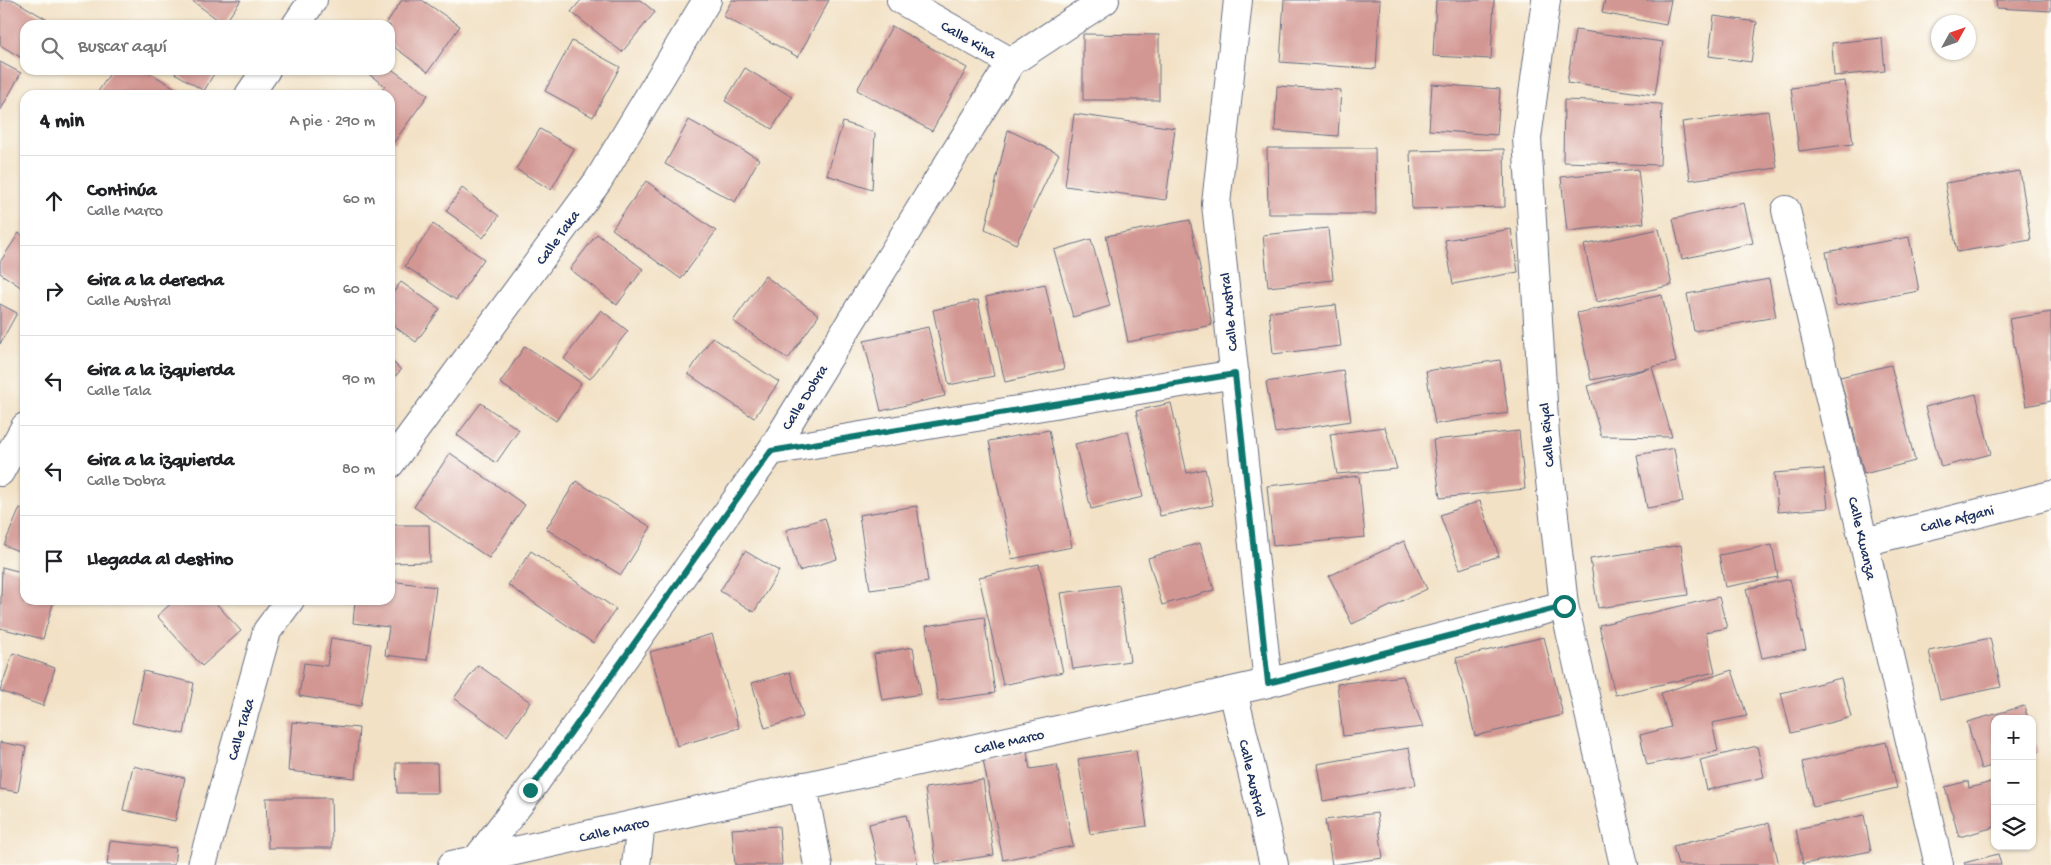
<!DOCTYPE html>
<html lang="es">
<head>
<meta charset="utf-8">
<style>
	:root { --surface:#fff; --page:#f6f6f6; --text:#202124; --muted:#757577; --line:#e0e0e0 }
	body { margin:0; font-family:"Gochi Hand",sans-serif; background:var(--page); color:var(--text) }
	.controls { position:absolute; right:15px; bottom:15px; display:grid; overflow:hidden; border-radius:10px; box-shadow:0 1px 4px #0004 }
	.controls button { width:45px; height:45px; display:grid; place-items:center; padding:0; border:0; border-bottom:1px solid var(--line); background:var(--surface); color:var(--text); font:25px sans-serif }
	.compass { position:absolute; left:1931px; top:15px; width:45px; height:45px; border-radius:50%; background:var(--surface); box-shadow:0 1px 4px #0004; rotate:50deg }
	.stop { position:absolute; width:15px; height:15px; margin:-11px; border:4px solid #0f766e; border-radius:50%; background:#fff }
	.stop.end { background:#0f766e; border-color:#fff; box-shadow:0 1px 5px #0008 }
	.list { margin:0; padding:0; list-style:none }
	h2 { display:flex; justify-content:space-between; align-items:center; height:65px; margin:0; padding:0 20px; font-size:21px }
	h2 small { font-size:16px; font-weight:400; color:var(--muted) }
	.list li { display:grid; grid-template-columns:32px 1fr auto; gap:15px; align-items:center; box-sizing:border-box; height:90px; padding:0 20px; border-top:1px solid var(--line) }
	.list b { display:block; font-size:19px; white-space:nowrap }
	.list p { margin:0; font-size:16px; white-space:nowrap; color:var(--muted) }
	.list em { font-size:16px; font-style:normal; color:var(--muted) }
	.icon { flex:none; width:28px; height:28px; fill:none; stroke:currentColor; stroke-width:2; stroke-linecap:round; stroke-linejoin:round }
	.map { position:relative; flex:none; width:2051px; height:865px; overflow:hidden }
	.search { position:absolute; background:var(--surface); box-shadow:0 1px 4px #0004; left:20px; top:20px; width:375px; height:55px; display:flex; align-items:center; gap:12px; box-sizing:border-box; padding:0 18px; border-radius:15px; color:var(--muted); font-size:19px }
	.panel { position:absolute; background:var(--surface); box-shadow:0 1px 4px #0004; left:20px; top:90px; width:375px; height:515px; border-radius:15px }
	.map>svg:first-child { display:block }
	.building { fill:#d39793 }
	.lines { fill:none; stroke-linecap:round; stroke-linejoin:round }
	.street-casing { stroke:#666d82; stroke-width:30 }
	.street { stroke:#fff; stroke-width:28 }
	.route { stroke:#0f766e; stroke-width:6 }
	.labels { text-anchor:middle; stroke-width:4; stroke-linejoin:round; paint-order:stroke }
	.street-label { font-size:15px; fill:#1b2f5e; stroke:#fdfcf7 }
</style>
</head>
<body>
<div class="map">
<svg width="2051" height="865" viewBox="0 0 2051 865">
	<rect width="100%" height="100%" fill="#fdfcf7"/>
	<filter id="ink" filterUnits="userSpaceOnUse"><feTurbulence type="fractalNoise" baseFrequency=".02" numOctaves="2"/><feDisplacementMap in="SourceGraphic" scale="10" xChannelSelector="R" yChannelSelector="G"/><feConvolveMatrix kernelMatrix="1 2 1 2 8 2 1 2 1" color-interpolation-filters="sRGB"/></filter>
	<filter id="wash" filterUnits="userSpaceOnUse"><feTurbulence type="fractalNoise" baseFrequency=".0096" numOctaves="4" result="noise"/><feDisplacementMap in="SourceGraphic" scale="20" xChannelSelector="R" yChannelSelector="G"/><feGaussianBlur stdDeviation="1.12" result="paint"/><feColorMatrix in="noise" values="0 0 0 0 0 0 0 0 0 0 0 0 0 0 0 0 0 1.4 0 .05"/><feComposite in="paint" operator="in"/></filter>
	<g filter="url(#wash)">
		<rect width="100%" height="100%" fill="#f2e1c5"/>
		<g id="blocks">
			<!-- building -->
			<path class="building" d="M0,0H14L56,25H25V60L0,45Z
				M191,0H241L224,24Z
				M402,0H422L460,26L428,72L390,44V25H385Z
				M581,0H640L655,12L622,52L571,12Z
				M732,0H829L798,57L723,16Z
				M1284,0H1380L1376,69L1280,62Z
				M1436,0H1494L1491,59L1433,56Z
				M1605,0H1671L1666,25L1602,13Z
				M1996,0H2051V11L1997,8Z
				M1714,16L1757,22L1751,62L1709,56Z
				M892,26L967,68L932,131L857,90Z
				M1575,30L1663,42L1655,95L1567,83Z
				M1083,34L1159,35V100H1083Z
				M1882,38L1885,71L1834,76L1832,43Z
				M572,41L620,67L593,117L545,91Z
				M0,62L21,73L0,111Z
				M390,68L428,95L394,142L390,139V95H378L385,86L363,70H390Z
				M745,68L792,97L772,129L725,101Z
				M112,70H145L187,95H96Z
				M170,70H216L204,91Z
				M1845,81L1853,144L1799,151L1791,88Z
				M1432,84L1500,89L1497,135L1429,130Z
				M1277,86L1341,90L1338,136L1275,131Z
				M1564,100L1662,104L1660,165L1563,162Z
				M1768,111L1777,168L1690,180L1682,122Z
				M1074,114L1175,128L1166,200L1065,186Z
				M689,120L759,159L735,202L665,164Z
				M843,122L875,133L872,190L827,175Z
				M540,129L574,149L551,190L516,169Z
				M1008,130L1059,154L1016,244L985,229Z
				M1267,148H1375L1376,214H1268Z
				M1504,149L1505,207L1412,209L1410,151Z
				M1638,169L1644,223L1567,231L1561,177Z
				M2020,171L2031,240L1957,252L1945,183Z
				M646,181L716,231L681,279L612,229Z
				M462,188L499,216L483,238L446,211Z
				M1744,203L1753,243L1682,259L1673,219Z
				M1190,220L1212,325L1128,342L1106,236Z
				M433,224L484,259L456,300L405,266Z
				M1328,228L1333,280L1268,287L1263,235Z
				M1511,229L1518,272L1453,284L1445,240Z
				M1659,229L1672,285L1597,302L1584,245Z
				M19,233L25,237V290L0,273V262Z
				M597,234L643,269L617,305L570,269Z
				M1909,237L1919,291L1836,306L1826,252Z
				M1091,239L1110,306L1073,317L1054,250Z
				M765,276L819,315L788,359L733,321Z
				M1769,279L1776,317L1694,331L1687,294Z
				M401,282L440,309L416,342L390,323V297Z
				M1045,284L1064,369L1005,382L986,297Z
				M1662,295L1676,362L1652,367L1672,437L1601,436L1587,386L1650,368L1591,380L1577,313Z
				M978,300L994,376L949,385L933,310Z
				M0,304L17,313L0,344Z
				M1336,305L1341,346L1273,354L1269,312Z
				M601,310L628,331L590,379L564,359Z
				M2051,312V401L2026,406L2009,319Z
				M928,327L945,396L881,411L864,341Z
				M712,337L779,382L754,418L688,374Z
				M525,346L581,383L556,421L500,383Z
				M390,359L401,370L390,382Z
				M1500,360L1508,413L1435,424L1426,371Z
				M1891,365L1915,461L1864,474L1840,377Z
				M1343,370L1351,421L1275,433L1266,382Z
				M1976,394L1991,454L1941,467L1925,407Z
				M481,403L519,430L496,463L457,435Z
				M1171,403L1187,473L1205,469L1213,505L1160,516L1136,411Z
				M1385,427L1397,469L1337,474L1330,434Z
				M1049,430L1072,547L1012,559L989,441Z
				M1128,431L1143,497L1091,509L1075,444Z
				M1519,431L1525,489L1440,498L1433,440Z
				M1674,448L1683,502L1647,508L1637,455Z
				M450,453L525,505L489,558L414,507Z
				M1824,469L1828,508L1778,512L1774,473Z
				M1359,476L1365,537L1273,546L1267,486Z
				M576,481L651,527L621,575L546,529Z
				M1480,501L1499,556L1460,569L1440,515Z
				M917,506L928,582L870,590L859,515Z
				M20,508L25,510V554L4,545Z
				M825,518L837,559L799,571L786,530Z
				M390,525H429L430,562L390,563Z
				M1404,541L1427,589L1352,624L1329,576Z
				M1200,543L1214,590L1162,605L1148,558Z
				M1681,545L1688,595L1598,608L1590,559Z
				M1772,545L1778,577L1725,587L1719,555Z
				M531,551L616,609L593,643L508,585Z
				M745,551L779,571L754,612L720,591Z
				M1039,564L1063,672L1003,685L979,577Z
				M2,567L25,573V600H54L43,639L0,628Z
				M1790,579L1806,649L1762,658L1746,589Z
				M390,581L436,587L427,660L385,655L389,627L353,623L355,600H390Z
				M1119,585L1130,661L1073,669L1061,593Z
				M1719,597L1727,628L1706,632L1715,672L1615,695L1599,625Z
				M175,600H213L241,631L202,666L157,616Z
				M984,617L995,693L938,701L926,626Z
				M712,634L739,728L677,746L650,652Z
				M1544,637L1563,715L1475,736L1456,658Z
				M331,638L371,644L361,706L299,696L304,663L327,666Z
				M1990,638L2001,687L1940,700L1929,651Z
				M913,647L921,694L882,700L874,654Z
				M13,653L55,668L43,706L0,691Z
				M478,665L530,702L507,736L454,698Z
				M1732,670L1747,716L1712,723L1718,751L1647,765L1640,735L1671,727L1661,693Z
				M143,671L194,683L184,734L132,723Z
				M790,672L803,717L765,728L752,683Z
				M1403,676L1423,727L1343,736L1337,684Z
				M1841,678L1851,717L1791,733L1781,693Z
				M2024,706L2028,719H1995V765L1981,769L1967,722Z
				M292,722L359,728L355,778L288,771Z
				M2032,735L2038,752L2032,753Z
				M0,742L26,747L18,792L0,789Z
				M1886,742L1897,788L1813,807L1802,762Z
				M1757,746L1764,777L1707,790L1700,760Z
				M1409,748L1416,785L1323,801L1317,764Z
				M1136,750L1147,826L1090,834L1078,759Z
				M1027,752L1030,769L1057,765L1073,846L1003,860L983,760Z
				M396,763H437L438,793H397Z
				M133,766L185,778L175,821L123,810Z
				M983,780L994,855L936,864L925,788Z
				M1968,781L1969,788L1995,781V827L1959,837L1945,787Z
				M266,798H331L332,848H268Z
				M1377,813L1383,858L1332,865L1325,820Z
				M906,815L918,865H878L869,824Z
				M1864,815L1871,851L1803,864L1796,829Z
				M1769,823L1779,865H1678L1673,846Z
				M779,826L782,865H735L732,829Z
				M110,841L176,848L174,865H107Z
				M1998,854L2001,865H1965L1964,863Z"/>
		</g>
	</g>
	<g filter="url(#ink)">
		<use href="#blocks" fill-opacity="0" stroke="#666d82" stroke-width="1"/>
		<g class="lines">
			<defs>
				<path id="street" d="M901,0L1011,62
					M1238,0L1216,204L1268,683
					M1546,0L1527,138L1545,436L1564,605L1624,865
					M296,25L313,0
					M249,95L266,70
					M1786,210L1939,865
					M771,451L1235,374
					M390,464L598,181L707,0
					M0,472L25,427
					M1864,542L2051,495
					M1233,691L1274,865
					M803,786L818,865
					M476,860L530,790L771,451L1011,62L1105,0
					M202,865L267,631L290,600
					M452,865L1268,683L1564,605
					M636,865L641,823"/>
			</defs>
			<!-- street casing -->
			<use href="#street" class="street-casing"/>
			<!-- street -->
			<use href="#street" class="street"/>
		</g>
	</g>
	<g class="lines" filter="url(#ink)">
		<!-- route -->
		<path class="route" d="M530,790L771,451L1235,374L1268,683L1564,606"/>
	</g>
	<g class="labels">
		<!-- street labels -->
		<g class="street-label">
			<text transform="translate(969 39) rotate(30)" y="5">Calle Kina</text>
			<text transform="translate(557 237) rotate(-54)" y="5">Calle Taka</text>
			<text transform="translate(1228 312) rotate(-96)" y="5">Calle Austral</text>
			<text transform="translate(804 397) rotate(-58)" y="5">Calle Dobra</text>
			<text transform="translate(1546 435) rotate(-95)" y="5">Calle Riyal</text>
			<text transform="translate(1957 518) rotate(-14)" y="5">Calle Afgani</text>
			<text transform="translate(1863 538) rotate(77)" y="5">Calle Kwanza</text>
			<text transform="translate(240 729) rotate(-74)" y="5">Calle Taka</text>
			<text transform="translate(1009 741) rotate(-13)" y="5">Calle Marco</text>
			<text transform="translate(1253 778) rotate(77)" y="5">Calle Austral</text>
			<text transform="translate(614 829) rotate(-13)" y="5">Calle Marco</text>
		</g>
	</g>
</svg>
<div class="controls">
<button>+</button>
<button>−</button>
<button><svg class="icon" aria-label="layers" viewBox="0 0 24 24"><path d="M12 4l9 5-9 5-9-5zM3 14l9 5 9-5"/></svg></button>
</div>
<svg class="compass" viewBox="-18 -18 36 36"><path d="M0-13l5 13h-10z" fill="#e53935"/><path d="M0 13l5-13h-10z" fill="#757577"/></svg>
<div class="stop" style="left:1564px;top:606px"></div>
<div class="stop end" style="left:530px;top:790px"></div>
<div class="search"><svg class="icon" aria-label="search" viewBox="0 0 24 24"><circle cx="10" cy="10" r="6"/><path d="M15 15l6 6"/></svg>Buscar aquí</div>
<section class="panel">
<h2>4 min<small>A pie · 290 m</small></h2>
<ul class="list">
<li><svg class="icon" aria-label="ahead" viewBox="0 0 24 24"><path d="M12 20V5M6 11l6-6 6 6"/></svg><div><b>Continúa</b><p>Calle Marco</p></div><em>60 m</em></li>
<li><svg class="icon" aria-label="right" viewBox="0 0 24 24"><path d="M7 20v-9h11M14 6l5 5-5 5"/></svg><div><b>Gira a la derecha</b><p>Calle Austral</p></div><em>60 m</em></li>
<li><svg class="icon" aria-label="left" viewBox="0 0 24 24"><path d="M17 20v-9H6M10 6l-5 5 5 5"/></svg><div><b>Gira a la izquierda</b><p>Calle Tala</p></div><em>90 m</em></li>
<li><svg class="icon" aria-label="left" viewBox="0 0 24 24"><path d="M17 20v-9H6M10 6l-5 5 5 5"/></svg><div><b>Gira a la izquierda</b><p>Calle Dobra</p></div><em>80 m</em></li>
<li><svg class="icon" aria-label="arrive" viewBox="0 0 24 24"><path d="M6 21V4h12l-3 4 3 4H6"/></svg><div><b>Llegada al destino</b></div></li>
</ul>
</section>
</div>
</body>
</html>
